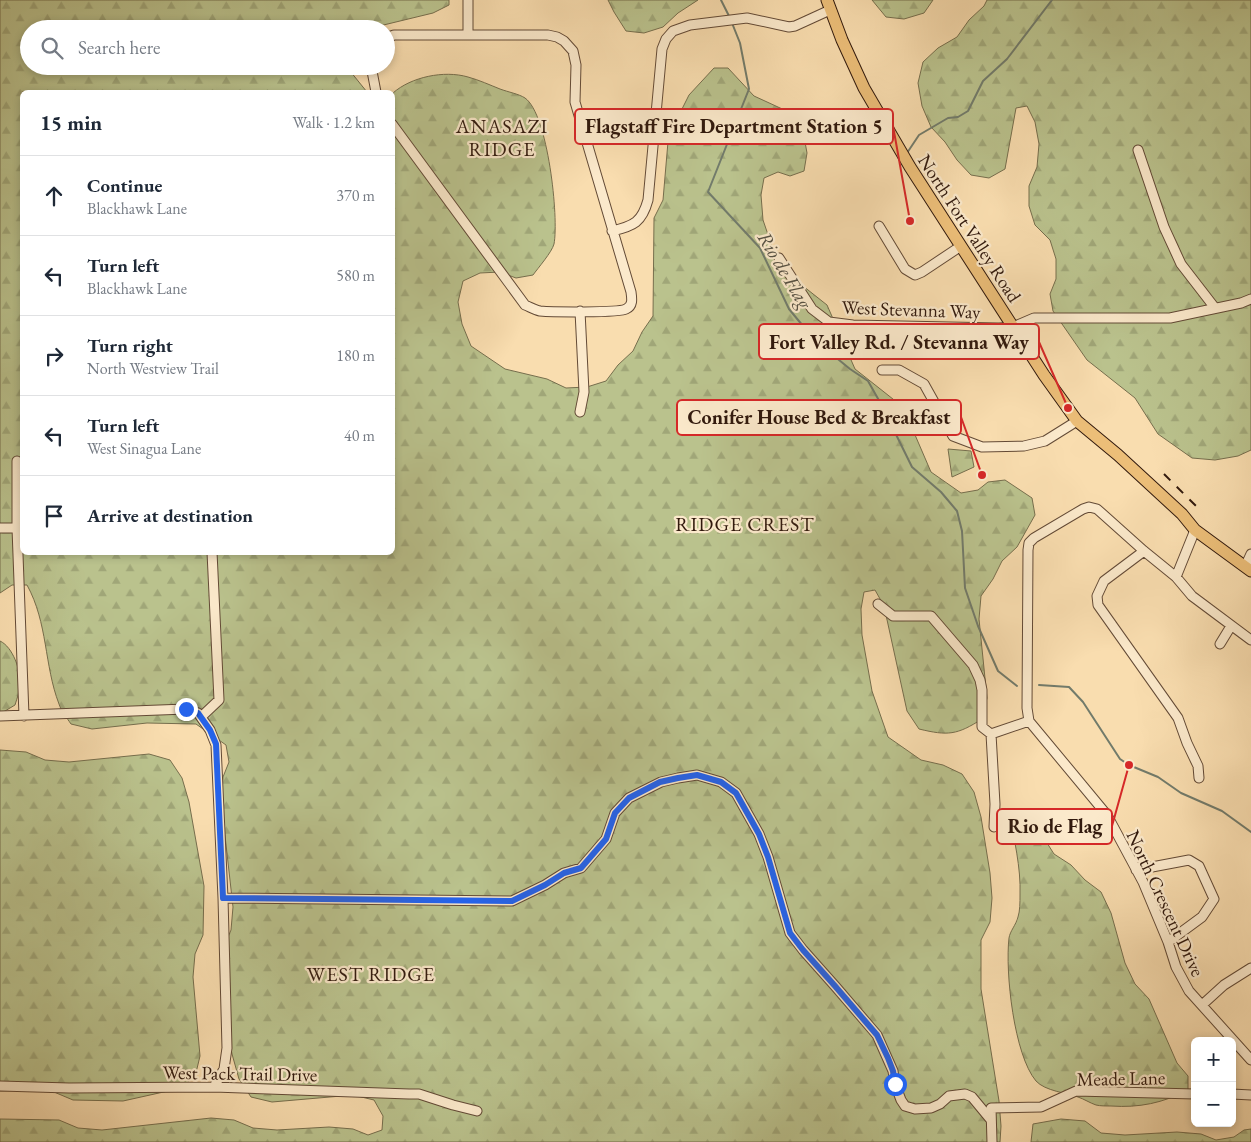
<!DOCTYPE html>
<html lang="en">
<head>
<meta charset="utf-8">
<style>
	:root { --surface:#fff; --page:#f6f6f7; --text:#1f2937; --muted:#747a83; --line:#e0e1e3 }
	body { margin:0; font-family:"EB Garamond",serif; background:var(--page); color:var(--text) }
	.controls { position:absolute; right:15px; bottom:15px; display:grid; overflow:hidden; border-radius:8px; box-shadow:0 2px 8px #0003 }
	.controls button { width:45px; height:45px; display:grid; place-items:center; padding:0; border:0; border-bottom:1px solid var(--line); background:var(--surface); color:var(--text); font:25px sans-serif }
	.stop { position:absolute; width:15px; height:15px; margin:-11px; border:4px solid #2563eb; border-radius:50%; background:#fff }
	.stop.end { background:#2563eb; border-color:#fff; box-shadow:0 1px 5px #0008 }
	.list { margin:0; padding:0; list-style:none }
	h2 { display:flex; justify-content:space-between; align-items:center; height:65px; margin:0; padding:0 20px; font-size:21px }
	h2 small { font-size:16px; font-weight:400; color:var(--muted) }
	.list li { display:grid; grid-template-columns:32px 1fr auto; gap:15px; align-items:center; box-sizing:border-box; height:80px; padding:0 20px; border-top:1px solid var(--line) }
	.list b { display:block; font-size:19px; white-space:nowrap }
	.list p { margin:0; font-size:16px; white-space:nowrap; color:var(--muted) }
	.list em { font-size:16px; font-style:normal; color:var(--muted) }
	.icon { flex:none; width:28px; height:28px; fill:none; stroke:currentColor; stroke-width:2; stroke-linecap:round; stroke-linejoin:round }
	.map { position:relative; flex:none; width:1251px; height:1142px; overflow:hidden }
	.search { position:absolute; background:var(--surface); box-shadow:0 2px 8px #0003; left:20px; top:20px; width:375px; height:55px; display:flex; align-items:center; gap:12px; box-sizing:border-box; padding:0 18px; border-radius:28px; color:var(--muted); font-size:19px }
	.panel { position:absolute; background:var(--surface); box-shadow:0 2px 8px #0003; left:20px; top:90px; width:375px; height:465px; border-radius:8px }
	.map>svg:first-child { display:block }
	.forest { fill:url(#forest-firs); stroke:#766e4d }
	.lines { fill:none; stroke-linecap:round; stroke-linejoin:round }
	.stream { stroke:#727b6b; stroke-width:2 }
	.minor-casing { stroke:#634a36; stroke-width:11 }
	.major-casing { stroke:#31190d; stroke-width:13 }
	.minor { stroke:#fbe9cb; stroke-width:9 }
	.major { stroke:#ecbe78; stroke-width:11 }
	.rail { stroke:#31190d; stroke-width:2; stroke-dasharray:9 9; stroke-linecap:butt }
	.route { stroke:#2563eb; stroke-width:6 }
	.labels { text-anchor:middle; stroke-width:4.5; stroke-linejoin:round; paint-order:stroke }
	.street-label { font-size:19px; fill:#31190d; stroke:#fbe9cb }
	.neighbourhood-label { font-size:20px; letter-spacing:1px; fill:#31190d; stroke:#fbe9cb }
	.water-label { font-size:20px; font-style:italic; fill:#575244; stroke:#fbe9cb }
	.leader { fill:none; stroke:#d62828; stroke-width:2 }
	.callout-dot { fill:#d62828; stroke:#fbe9cb; stroke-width:2 }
	.callout { fill:#fbe9cb; stroke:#d62828; stroke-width:2 }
	.callout-label { font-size:20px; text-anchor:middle; font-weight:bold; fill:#31190d }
</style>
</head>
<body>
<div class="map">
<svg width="1251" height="1142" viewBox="0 0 1251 1142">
	<defs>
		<pattern id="forest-firs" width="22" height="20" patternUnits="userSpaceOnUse" patternTransform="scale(1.25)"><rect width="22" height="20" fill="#bac28d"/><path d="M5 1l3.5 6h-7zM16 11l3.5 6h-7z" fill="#a0a678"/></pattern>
	</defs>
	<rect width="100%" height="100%" fill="#f9ddaf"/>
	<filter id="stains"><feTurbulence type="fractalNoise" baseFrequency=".004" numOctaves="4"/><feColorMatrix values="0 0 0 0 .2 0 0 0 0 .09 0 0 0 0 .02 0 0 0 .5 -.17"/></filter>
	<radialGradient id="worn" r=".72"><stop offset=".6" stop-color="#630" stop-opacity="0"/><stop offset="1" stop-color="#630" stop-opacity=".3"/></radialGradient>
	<!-- forest -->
	<path class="forest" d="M0,0H449V5L433,13L367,29H29V66H346L367,92H22V552H392L393,93C411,77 444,70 468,77C479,80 490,85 500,89C508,92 519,94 525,98C548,114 559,218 554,244C552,252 538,268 533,275L516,278L500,272L480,273L463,281L458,302L462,324L471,346L505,369L547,379L566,388L587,387L606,381L618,365L633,351L642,332L653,316L654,218L663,200L669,130L680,113L689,95L714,68H728L754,96L791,113L803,131L807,153L804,171L790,176L778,172L764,178L761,195L763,220L779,267L827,305L855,369L903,407L931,472L961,493L978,490L988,482L1005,480L1032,498L1035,515L1017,547L1002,561L993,579L981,596L979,619L987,698L982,719C957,735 948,736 919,729L907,711L884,606L875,590L864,592L861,609L862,635L872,691L888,737L921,760L943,765L962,774L974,792L981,817L990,873L992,898L990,922L981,940V989L999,1101L1001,1126L1000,1142H0V1119L59,1120L78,1128L102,1130L211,1118L234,1120L253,1128L277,1130L329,1127L353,1129L368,1135L382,1130L383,1116L374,1100L353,1095L272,1102L251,1097L239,1079L232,1054L222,998L223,949L231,930L233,907L221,800L223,777L229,762L226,745L196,724L147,723L92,729L71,724C67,718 61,711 59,704C44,665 48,623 27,585H12L0,593Z
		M608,0H698L678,13L663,27L644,33L626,31L614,12Z
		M872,0H933L924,13L904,19L886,17Z
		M987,0H1251V450L1238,456L1215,460L1192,458L1158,434L1135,398L1087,360L1053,311L1050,294L1056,279V259L1050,240L1035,225L1029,206V186L1037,167L1039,144L1035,122L1027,106L1016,108L1005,169L989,178L971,175L957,160L945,142L931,127L922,106L918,83L923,62L938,48L957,37L969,20L984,6Z
		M948,449L971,451L974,467L952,477Z
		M0,641C13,647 21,671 20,684C20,691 17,698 15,705L0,714Z
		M0,750L26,752L45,760L69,762L149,754L170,760L182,778L189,802L204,886L203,935L195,954L193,977L200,1056L195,1077L177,1089L123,1101L73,1100L54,1092L31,1090L0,1091Z
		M1009,812L1033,814L1042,835L1054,854L1071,865L1085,880L1101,892L1111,913L1125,963L1135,984L1149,999L1177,1063L1188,1076V1090C1163,1103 1139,1108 1111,1106C1106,1106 1100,1106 1096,1105C1090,1103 1084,1099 1078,1097C1067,1093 1045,1091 1036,1081C1014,1055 1005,972 1009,938C1010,931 1016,925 1018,917C1020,911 1020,902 1020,895C1021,867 1014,839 1009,812Z
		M1061,1119L1085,1121L1101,1133L1125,1135L1177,1132L1201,1134L1216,1140L1234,1137L1244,1130L1251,1129V1142H1031L1033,1124Z"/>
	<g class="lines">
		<!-- stream -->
		<path class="stream" d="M721,0L729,16
			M732,23L740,43L749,89L708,192L760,248L789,309L803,326L822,346L850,369L868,381L881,404L912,467L941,492L957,511L962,531L965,588L978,626L998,671L1017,686
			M907,153L919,135L948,118L958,117L968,111L983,81L1007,59L1052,0
			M1039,685L1069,687L1083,702L1120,759L1129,765L1158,777L1181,793L1222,811L1251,832"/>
		<defs>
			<path id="minor" d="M468,34V0
				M386,38L394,35H548L557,37L564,41L573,51L576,65L575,102L631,292C632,299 633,306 626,309C619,313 551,312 540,311C535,310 530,307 525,305L392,124
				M371,66L376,92
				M1138,150L1164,227L1181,264L1215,308
				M879,226L905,269L915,275L922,272L961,246
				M612,231C634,226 642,222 648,200L662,49L666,39L673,31L690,25L747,18L789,27L795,26L830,10
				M779,258L812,309L829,322L853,325L999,328L1013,327L1034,318H1170L1241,303L1251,299
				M882,370H899L924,384L953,436L982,447L1024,446L1045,441L1077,421
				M580,412L584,392L580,311
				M17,461V528L24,716
				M0,528H17
				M1144,551L1104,581L1097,596L1098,605L1178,718L1187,743L1198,766L1199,778
				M1245,567L1251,554
				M1176,577L1195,530
				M878,604L893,616H931L973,665L980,680L982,690V727L991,734L1029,721
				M1251,640L1192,596L1176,577L1144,551L1097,509L1089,507L1083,509L1034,538L1029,543L1028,550L1027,708L1029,721L1107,815L1143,882L1168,942L1176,967L1189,991L1251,1060
				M1220,644L1231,626
				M0,716L186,709L198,713L210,730L216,745L223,898L227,1048L224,1069L214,1087
				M201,717L219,700L212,552
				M991,734L995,804L994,827
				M1136,870L1189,860L1199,866L1214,899L1202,917L1168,942
				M223,898L512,901L545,885L564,873L581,868L606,839L615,813L629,798L661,782L678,778L697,775L721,782L736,793L759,834L768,857L790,933L803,950L835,986L877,1035L893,1071L895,1084L901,1100L905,1106L915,1109L931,1108L940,1104L949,1096L965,1094L972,1097L991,1120
				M1202,1005L1224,985L1251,968
				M0,1086L69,1088L214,1087L409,1094H419L453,1105L477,1111
				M1232,1094L1251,1095
				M992,1142L991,1108L1041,1107L1076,1091L1195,1094"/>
			<path id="major" d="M827,0L842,40L864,88L910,167L1044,375L1077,421L1118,455L1182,514L1195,530L1251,571"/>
		</defs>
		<!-- minor casing -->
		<use href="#minor" class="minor-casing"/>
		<!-- major casing -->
		<use href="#major" class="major-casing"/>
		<!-- minor -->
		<use href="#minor" class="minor"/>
		<!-- major -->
		<use href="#major" class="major"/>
		<!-- rail -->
		<path class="rail" d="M1164,474L1201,511"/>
	</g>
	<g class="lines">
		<!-- route -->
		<path class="route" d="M186,709L198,713L210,730L216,744L223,898L512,901L545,885L564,873L581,868L606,839L615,813L629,798L660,782L678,778L697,775L721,782L736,793L759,834L768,857L790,933L803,950L835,986L877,1035L888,1058L893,1071L895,1084"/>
	</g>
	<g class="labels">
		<!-- street labels -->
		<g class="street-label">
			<text transform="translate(970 228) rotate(57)" y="7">North Fort Valley Road</text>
			<text transform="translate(911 309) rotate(2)" y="7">West Stevanna Way</text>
			<text transform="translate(1166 903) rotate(65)" y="7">North Crescent Drive</text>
			<text transform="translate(240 1073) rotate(1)" y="7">West Pack Trail Drive</text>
			<text transform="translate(1121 1078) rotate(-1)" y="7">Meade Lane</text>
		</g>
		<!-- neighbourhood labels -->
		<g class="neighbourhood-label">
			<text x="502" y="133">ANASAZI<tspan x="502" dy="23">RIDGE</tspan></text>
			<text x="745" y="531">RIDGE CREST</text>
			<text x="371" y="981">WEST RIDGE</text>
		</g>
		<!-- water labels -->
		<g class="water-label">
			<text transform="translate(785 270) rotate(59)" y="7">Rio de Flag</text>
		</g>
	</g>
	<!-- callouts -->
	<path class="leader" d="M910 221L893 126M1068 408L1039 342M982 475L961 417M1129 765L1112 826"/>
	<g class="callout-dot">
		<circle cx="910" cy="221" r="5"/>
		<circle cx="1068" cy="408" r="5"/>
		<circle cx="982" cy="475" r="5"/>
		<circle cx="1129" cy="765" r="5"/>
	</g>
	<g class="callout">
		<rect x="575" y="109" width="318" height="35" rx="5"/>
		<rect x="759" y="324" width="280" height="35" rx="5"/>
		<rect x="677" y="400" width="284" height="35" rx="5"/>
		<rect x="997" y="809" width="115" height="35" rx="5"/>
	</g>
	<g class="callout-label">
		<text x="734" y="133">Flagstaff Fire Department Station 5</text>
		<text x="899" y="349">Fort Valley Rd. / Stevanna Way</text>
		<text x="819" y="424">Conifer House Bed &amp; Breakfast</text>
		<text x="1055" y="833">Rio de Flag</text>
	</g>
	<rect width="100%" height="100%" filter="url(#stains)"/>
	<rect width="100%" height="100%" fill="url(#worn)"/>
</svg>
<div class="controls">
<button>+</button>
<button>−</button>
</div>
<div class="stop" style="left:895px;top:1084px"></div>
<div class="stop end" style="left:186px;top:709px"></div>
<div class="search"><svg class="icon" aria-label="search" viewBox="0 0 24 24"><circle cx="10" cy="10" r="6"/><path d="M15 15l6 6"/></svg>Search here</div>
<section class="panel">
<h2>15 min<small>Walk · 1.2 km</small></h2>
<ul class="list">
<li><svg class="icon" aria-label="ahead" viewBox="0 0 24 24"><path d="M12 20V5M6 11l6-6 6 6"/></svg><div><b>Continue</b><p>Blackhawk Lane</p></div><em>370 m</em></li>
<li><svg class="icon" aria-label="left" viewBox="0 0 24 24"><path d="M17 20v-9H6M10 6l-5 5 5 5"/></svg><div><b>Turn left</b><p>Blackhawk Lane</p></div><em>580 m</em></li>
<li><svg class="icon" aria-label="right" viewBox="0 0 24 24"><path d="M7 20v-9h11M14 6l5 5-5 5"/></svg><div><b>Turn right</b><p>North Westview Trail</p></div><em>180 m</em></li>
<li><svg class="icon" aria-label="left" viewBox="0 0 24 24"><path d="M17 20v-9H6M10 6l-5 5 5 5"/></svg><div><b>Turn left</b><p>West Sinagua Lane</p></div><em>40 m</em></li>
<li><svg class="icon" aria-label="arrive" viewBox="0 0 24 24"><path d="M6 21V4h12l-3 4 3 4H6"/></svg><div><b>Arrive at destination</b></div></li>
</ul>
</section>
</div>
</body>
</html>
